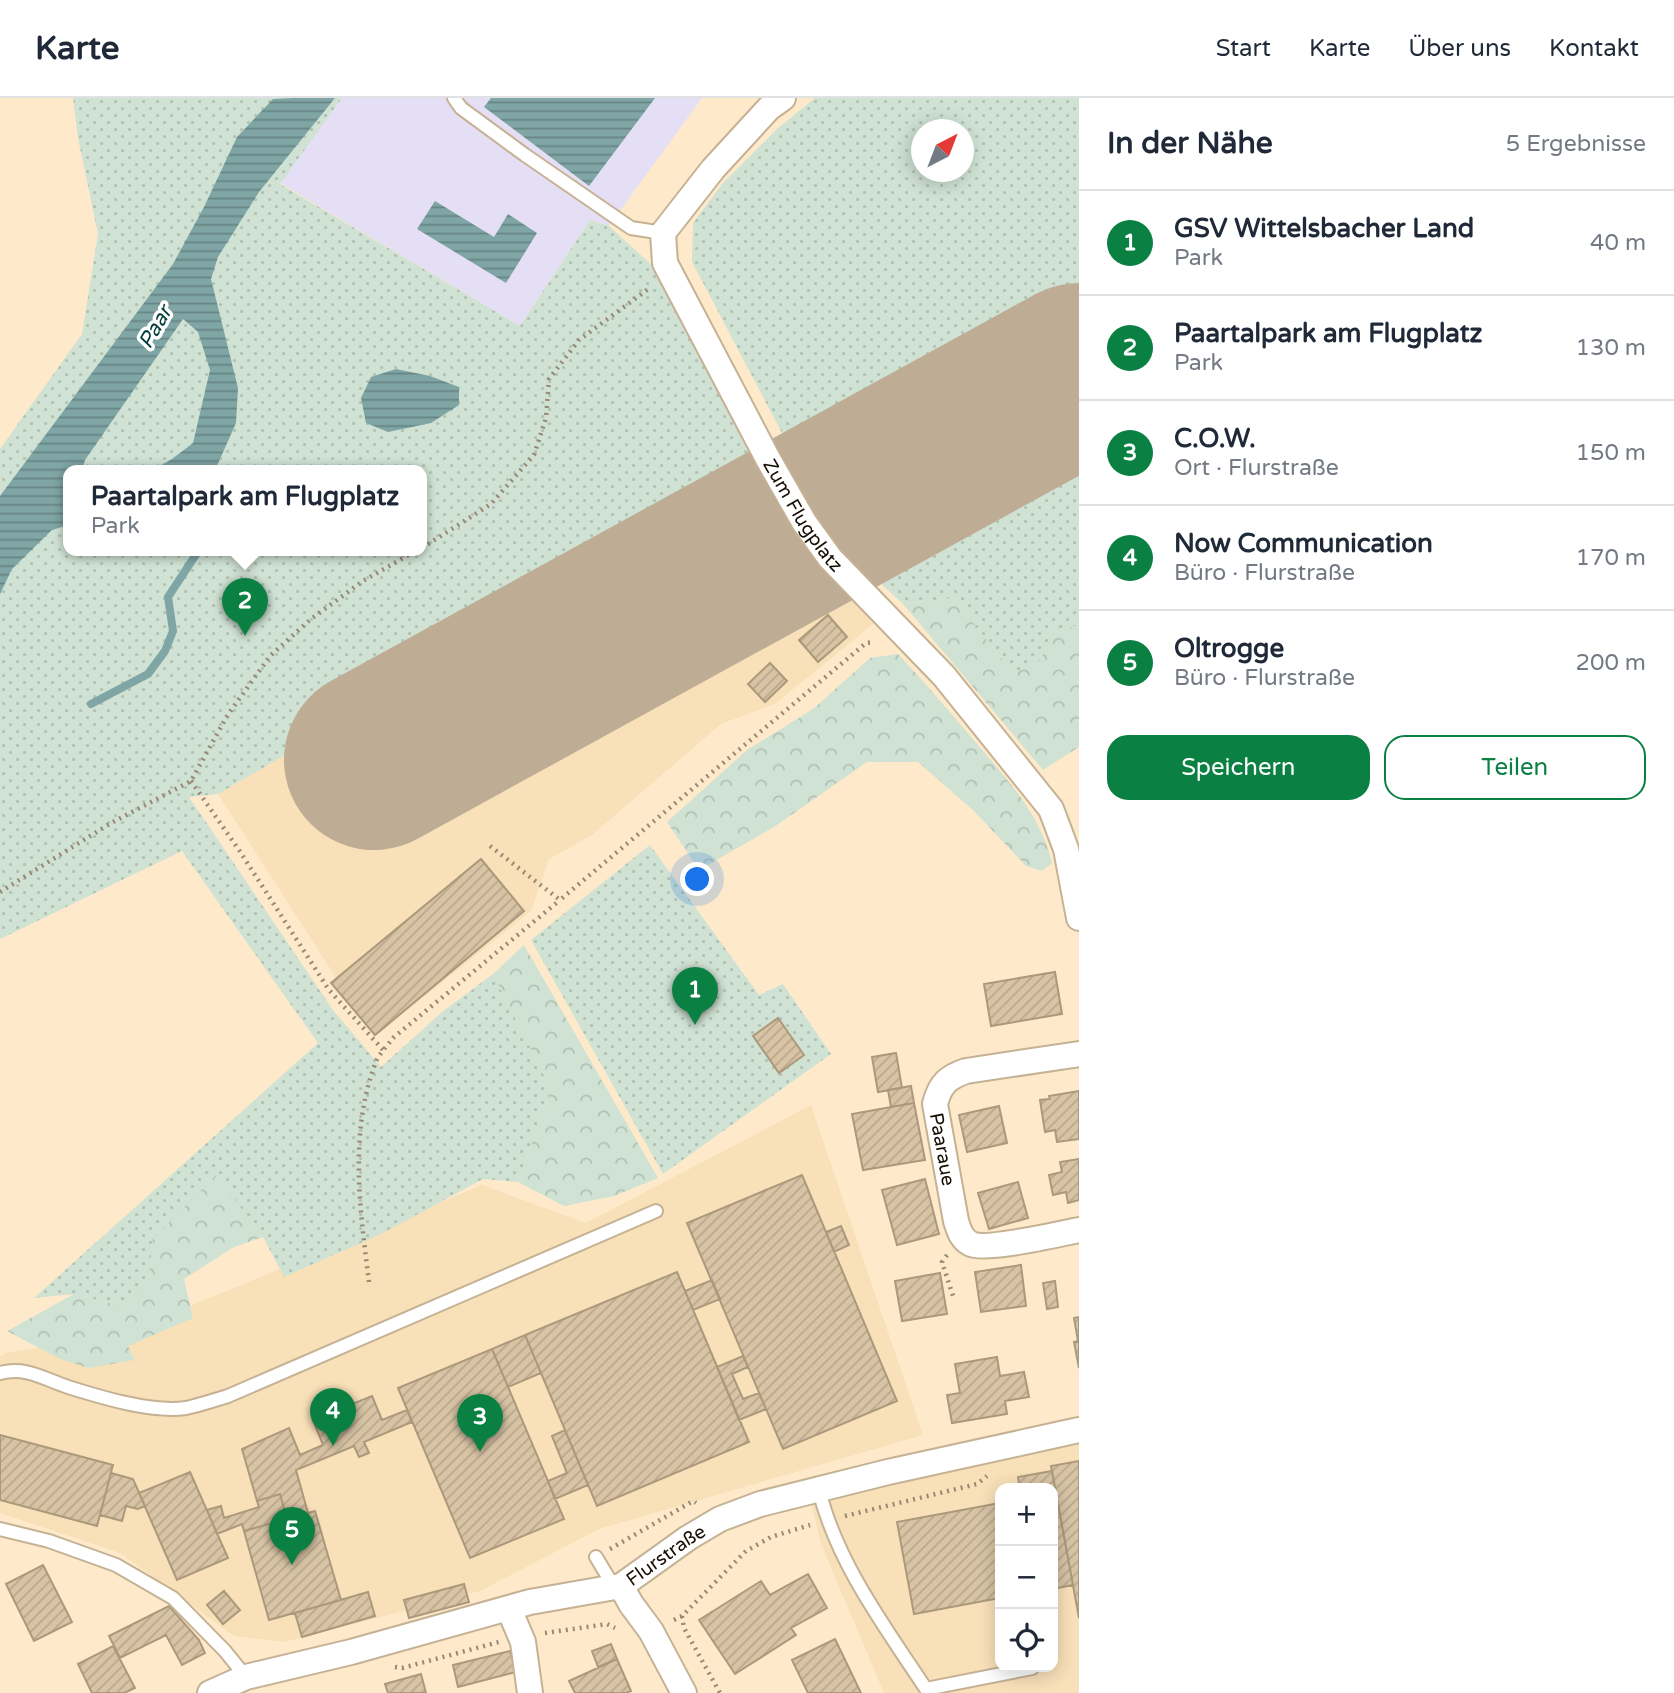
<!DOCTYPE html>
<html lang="de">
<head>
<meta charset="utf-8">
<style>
	:root { --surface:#fff; --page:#f2f2f3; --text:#1f2937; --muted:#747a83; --line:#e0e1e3; --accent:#0b8043 }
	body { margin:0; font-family:"Varela Round",sans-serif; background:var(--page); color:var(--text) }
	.controls { position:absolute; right:21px; bottom:21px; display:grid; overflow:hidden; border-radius:14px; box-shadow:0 4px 18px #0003 }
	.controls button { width:63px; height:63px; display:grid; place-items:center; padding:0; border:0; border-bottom:2px solid var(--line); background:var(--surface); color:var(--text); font:35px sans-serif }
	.compass { position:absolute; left:911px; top:21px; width:63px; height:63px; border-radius:50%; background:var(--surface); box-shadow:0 4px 18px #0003; rotate:42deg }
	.you { position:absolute; left:698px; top:782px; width:24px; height:24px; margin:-18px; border:5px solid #fff; border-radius:50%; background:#1a73e8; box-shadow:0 0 0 10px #1a73e833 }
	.badge { display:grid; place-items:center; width:46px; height:46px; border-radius:50%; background:var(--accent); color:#fff; font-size:23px; font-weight:700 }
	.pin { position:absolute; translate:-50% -58px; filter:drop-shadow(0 2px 4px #0008) }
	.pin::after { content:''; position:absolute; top:37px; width:24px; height:21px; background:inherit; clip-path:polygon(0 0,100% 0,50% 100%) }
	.popup { position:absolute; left:63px; top:367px; width:364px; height:91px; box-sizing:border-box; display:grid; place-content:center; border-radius:14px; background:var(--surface); filter:drop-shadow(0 2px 5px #0005); font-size:23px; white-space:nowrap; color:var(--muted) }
	.popup b { font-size:26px; color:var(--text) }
	.popup::after { content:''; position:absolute; left:50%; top:100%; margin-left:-14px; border:14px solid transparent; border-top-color:var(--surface) }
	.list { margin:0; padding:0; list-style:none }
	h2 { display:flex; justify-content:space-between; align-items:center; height:91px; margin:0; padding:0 28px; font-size:30px }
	h2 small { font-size:23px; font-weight:400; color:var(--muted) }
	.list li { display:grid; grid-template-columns:46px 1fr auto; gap:21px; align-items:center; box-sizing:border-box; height:105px; padding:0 28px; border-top:2px solid var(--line) }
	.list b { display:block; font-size:26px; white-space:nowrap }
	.list p { margin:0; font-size:23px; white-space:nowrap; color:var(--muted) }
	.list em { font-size:23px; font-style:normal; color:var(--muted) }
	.actions { display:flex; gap:14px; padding:21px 28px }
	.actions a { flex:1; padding:16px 0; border:2px solid var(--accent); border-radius:21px; text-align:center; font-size:24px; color:var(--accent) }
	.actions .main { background:var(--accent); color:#fff }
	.icon { flex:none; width:38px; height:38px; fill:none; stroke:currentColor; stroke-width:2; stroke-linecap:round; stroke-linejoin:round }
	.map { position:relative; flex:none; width:1079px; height:1595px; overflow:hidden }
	header { display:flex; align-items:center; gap:42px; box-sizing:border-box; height:98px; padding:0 35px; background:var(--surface); border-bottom:2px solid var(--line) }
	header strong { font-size:33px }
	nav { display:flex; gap:38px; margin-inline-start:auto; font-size:24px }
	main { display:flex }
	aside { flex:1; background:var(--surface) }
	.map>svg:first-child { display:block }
	.built { fill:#f8e0b9; fill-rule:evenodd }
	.industrial { fill:#e5dff5 }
	.grass { fill:url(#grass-dots); fill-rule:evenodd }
	.forest { fill:url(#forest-crowns) }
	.water { fill:url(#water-rules) }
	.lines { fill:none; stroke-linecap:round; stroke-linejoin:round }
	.stream { stroke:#7fa5a5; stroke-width:8 }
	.runway { stroke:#bead94; stroke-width:180 }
	.building { fill:url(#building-hatch); stroke:#ac997b; stroke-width:2 }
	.service-casing { stroke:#c5b294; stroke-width:16 }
	.minor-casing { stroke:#c5b294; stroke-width:28 }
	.path { stroke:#978973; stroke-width:4.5; stroke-dasharray:2 5; stroke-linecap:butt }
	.service { stroke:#fff; stroke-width:12 }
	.minor { stroke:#fff; stroke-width:24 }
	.labels { text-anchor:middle; stroke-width:7; stroke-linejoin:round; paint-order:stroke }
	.street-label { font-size:19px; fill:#160f05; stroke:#fff }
	.water-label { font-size:21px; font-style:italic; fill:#003e3e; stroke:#fff }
</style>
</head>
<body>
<header>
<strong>Karte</strong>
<nav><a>Start</a><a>Karte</a><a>Über uns</a><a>Kontakt</a></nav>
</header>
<main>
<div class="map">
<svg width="1079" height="1595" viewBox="0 0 1079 1595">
	<defs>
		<pattern id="grass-dots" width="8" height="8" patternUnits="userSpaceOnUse" patternTransform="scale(1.75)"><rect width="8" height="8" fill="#cfe2d3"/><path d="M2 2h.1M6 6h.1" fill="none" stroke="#b1c1b4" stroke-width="1.8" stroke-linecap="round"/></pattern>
		<pattern id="forest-crowns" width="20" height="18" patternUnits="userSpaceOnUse" patternTransform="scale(1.75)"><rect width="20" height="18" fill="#cfe2d3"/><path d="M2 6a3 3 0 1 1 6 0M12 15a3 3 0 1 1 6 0" fill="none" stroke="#b1c1b4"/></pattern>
		<pattern id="water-rules" width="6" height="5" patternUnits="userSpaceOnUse" patternTransform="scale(1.75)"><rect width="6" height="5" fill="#7fa5a5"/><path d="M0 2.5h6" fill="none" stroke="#678584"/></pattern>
		<pattern id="building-hatch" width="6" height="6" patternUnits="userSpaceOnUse" patternTransform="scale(1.75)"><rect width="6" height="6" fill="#d8c4a5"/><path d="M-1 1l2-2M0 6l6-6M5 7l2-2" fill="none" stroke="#b9a78d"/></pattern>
	</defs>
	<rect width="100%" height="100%" fill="#feeaca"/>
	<!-- built -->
	<path class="built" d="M1079,208V348L862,470L893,510L775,606L721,626L592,737L549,761L531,813L374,939L218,696L762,381Z
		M811,1007L923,1337L599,1431L480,1493L285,1544L234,1538L120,1455L0,1415V1259L5,1255L120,1237L482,1087L586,1125Z
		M1079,1343V1595H884L821,1446L811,1405ZM1000,1390H1053V1569H1000Z"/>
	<!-- industrial -->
	<path class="industrial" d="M342,0H702L609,128L590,122L520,228L280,85Z"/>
	<!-- grass -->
	<path class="grass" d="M73,0H342L280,86L520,228L590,122L609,128L656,171L762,381L218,696L189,699L333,912L381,969L442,914L493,876L551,991L518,1084L483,1081L381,1136L284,1179L263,1139L216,1078L153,1142L149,1178L121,1208L74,1196L34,1200L318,945L182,753L0,841V351L82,236L98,136L78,40ZM68,372H422V452H68Z
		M815,0H1079V207L792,354L692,164L693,125L723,85L778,30ZM922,32H964V74H922Z
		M1079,351V527L1051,535L1041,563L1016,574L1002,562L954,500L903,506L865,471Z
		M650,747L759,897L783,886L831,956L663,1076L531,842Z"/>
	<!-- forest -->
	<path class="forest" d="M954,500L1002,562L1016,574L1041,562L1051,535L1079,527V649L1043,672L903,506Z
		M898,556C924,583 948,612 972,640C1004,678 1041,716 1052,765L1042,773L1026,768L974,713L918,664H867L774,729L699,772L667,724L747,652L813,611L870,560Z
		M524,847L658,1080L614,1098L564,1108L518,1084L551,991L493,876Z
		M216,1077L263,1139L234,1149L184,1181L193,1220L128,1248L134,1262L88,1270L58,1260L7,1233L74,1196L121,1208L149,1178L152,1142Z"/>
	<!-- water -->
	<path class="water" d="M294,0H335L259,94L218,159L211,181L238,290L236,325L216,370L214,372H152L172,361L193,345L210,272L198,234L183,221L85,362L82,372H68V427L52,432L12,471L0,496V398L173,166L204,109L237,39L273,1Z
		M491,0H655L589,88L484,9Z
		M435,103L494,139L508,116L537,135L506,185L417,131Z
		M396,271L430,278L459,289V307L431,325L388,334L366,325L361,300L371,279Z"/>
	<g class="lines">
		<!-- stream -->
		<path class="stream" d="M91,606L148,576L165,553L173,533L168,499L199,452"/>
		<!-- runway -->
		<path class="runway" d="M374,662L1079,275"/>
	</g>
	<!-- building -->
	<path class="building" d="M828,517L847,539L818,564L799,542Z
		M770,565L787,583L765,604L748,586Z
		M481,761L524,813L375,937L331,885Z
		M1055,874L1062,916L991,928L984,886Z
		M778,920L804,957L779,975L753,938Z
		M896,955L902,990L878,994L872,959Z
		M911,988L914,1005L891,1009L888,992Z
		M1079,993V1041L1057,1044L1055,1032L1045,1034L1040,1002L1050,1001L1049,998Z
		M914,1005L925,1062L863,1072L852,1016Z
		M999,1008L1007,1045L967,1054L959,1017Z
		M1079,1061V1102L1068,1105L1066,1094L1053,1097L1049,1077L1062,1074L1060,1064Z
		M802,1077L897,1303L783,1351L687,1125Z
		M925,1081L939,1136L897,1147L882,1092Z
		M1018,1084L1028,1120L989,1131L978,1095Z
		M841,1128L849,1147L834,1154L826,1134Z
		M1021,1167L1026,1208L981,1214L975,1174Z
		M677,1174L749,1344L597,1408L525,1237Z
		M940,1175L947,1216L902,1223L895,1183Z
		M712,1182L720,1201L693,1212L685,1193Z
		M1055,1183L1058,1209L1047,1211L1043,1185Z
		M1079,1219V1270L1074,1244L1078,1243L1074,1220Z
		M525,1237L541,1275L508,1289L492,1251Z
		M492,1251L564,1421L470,1460L398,1290Z
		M743,1258L748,1269L732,1276L743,1301L759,1295L766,1311L739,1322L717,1269Z
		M997,1259L1000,1278L1024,1274L1029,1299L1005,1303L1007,1316L952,1325L947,1297L960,1295L955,1266Z
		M372,1298L382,1322L407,1312L412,1324L364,1344L369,1355L359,1359L354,1348L296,1372L308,1415L287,1421L280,1396L257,1403L242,1351L289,1330L300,1357L323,1347L313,1322Z
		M565,1332L588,1387L555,1401L548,1383L567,1375L552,1338Z
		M0,1337L113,1367L97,1428L0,1402Z
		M1079,1363V1520L1051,1368Z
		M1052,1373L1073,1487L1053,1491V1390H1020L1018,1379Z
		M190,1374L228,1460L177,1482L139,1395Z
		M111,1375L133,1381L145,1408L138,1411L126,1408L122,1423L100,1417Z
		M280,1396L287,1421L244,1433L242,1426L217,1436L207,1412L221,1408L224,1420L259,1409L257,1403Z
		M1000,1405V1500L914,1516L897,1424Z
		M315,1413L341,1502L269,1522L244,1433Z
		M43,1467L72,1524L34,1543L6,1486Z
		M808,1476L827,1510L791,1530L796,1537L735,1576L699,1522L761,1483L770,1497Z
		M464,1486L469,1504L409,1520L404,1502Z
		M224,1493L240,1512L223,1526L207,1507Z
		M368,1494L375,1518L302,1539L295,1515Z
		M169,1508L199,1542L205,1555L182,1567L166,1537L120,1560L109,1538Z
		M835,1541L861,1595H808L792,1562Z
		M611,1546L617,1561L598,1569L592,1553Z
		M113,1548L135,1590L124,1595H92L78,1566Z
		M510,1553L516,1574L458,1589L453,1567Z
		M617,1561L631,1593L626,1595H575L569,1583Z
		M421,1576L426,1595H388L385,1586Z"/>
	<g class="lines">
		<defs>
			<path id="service" d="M454,0L461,10L525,57L631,130L663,135
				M0,1275C26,1268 44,1281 68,1289C100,1299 152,1315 186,1310C200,1307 215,1302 228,1298L656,1113
				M819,1392C837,1465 885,1529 926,1591L1032,1570
				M0,1431L49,1443L116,1467L173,1500L225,1553L246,1579
				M596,1459L614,1489"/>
			<g id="minor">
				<path id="s1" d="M783,0L769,10L713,71L663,135L665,165L768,361L804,424L830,460L944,578L1051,711L1066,751L1079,820"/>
				<path id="s2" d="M1079,956L966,973C948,979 940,986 935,1006L956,1123C959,1132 961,1141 971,1146C987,1153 1058,1136 1079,1132"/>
				<path d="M621,1488L631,1506L651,1533L684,1595"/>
				<path d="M509,1511L523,1544L530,1595"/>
				<path id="s3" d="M210,1595L246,1579L351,1554L530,1504L621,1488L688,1440L720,1421L760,1406L888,1374L1079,1332"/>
			</g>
		</defs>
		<!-- service casing -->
		<use href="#service" class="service-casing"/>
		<!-- minor casing -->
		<use href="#minor" class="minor-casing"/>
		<!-- path -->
		<path class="path" d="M422,450L491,406L534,357L546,320L549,281L579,242L651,189
			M191,683L239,752L329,892L384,953
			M490,748L560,802L866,545L875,544
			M0,794L111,725L191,683L227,618L270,558L311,521L363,483L417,452
			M947,1157L942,1164L953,1198
			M369,1184C360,1112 349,1037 375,966C378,957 387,948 393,940L560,802
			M845,1418L977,1386L987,1378
			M610,1451L693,1403L696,1405
			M682,1518L684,1530L720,1595
			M674,1522L682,1518L746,1453L771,1439L810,1427
			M545,1535L607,1526L615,1530
			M395,1569L402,1570L499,1544"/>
		<!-- service -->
		<use href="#service" class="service"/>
		<!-- minor -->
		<use href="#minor" class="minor"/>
	</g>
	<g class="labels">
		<!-- street labels -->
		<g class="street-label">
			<text dy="7" stroke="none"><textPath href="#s1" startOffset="499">Zum Flugplatz</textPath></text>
			<text dy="7" stroke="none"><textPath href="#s2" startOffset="208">Paaraue</textPath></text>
			<text dy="7" stroke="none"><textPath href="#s3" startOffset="480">Flurstraße</textPath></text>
		</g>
		<!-- water labels -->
		<g class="water-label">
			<text transform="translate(155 229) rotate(-60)" y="7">Paar</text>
		</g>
	</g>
</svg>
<div class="controls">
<button>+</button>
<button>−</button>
<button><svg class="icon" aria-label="locate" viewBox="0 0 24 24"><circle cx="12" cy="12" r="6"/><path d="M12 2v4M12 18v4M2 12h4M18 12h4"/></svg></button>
</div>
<svg class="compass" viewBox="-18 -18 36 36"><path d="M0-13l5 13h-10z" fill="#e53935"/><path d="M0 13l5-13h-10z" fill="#747a83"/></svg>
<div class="you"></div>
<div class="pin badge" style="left:695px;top:927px">1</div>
<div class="pin badge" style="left:245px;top:538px">2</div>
<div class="popup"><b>Paartalpark am Flugplatz</b>Park</div>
<div class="pin badge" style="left:480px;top:1354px">3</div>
<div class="pin badge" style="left:333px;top:1348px">4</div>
<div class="pin badge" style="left:292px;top:1467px">5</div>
</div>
<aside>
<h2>In der Nähe<small>5 Ergebnisse</small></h2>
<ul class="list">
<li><span class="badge">1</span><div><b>GSV Wittelsbacher Land</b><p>Park</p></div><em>40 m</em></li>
<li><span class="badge">2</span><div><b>Paartalpark am Flugplatz</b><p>Park</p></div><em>130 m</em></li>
<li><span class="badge">3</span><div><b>C.O.W.</b><p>Ort · Flurstraße</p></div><em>150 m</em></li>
<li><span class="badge">4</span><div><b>Now Communication</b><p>Büro · Flurstraße</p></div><em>170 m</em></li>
<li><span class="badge">5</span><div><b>Oltrogge</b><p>Büro · Flurstraße</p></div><em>200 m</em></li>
</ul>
<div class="actions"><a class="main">Speichern</a><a>Teilen</a></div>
</aside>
</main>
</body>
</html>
